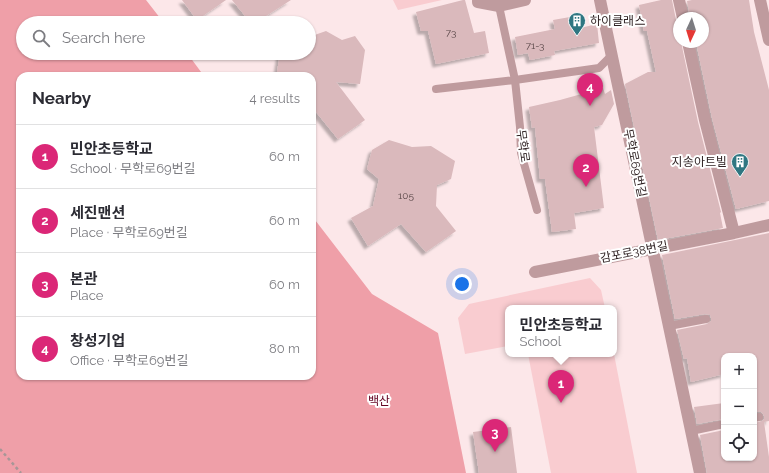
<!DOCTYPE html>
<html lang="en">
<head>
<meta charset="utf-8">
<style>
	:root { --surface:#fff; --page:#f7f7f7; --text:#2b2b33; --muted:#7c7c81; --line:#e1e1e2; --accent:#db2777 }
	body { margin:0; font-family:Raleway,"Noto Sans KR",sans-serif; background:var(--page); color:var(--text) }
	.controls { position:absolute; right:12px; bottom:12px; display:grid; overflow:hidden; border-radius:8px; box-shadow:0 1px 3px #0004 }
	.controls button { width:36px; height:36px; display:grid; place-items:center; padding:0; border:0; border-bottom:1px solid var(--line); background:var(--surface); color:var(--text); font:20px sans-serif }
	.compass { position:absolute; left:673px; top:12px; width:36px; height:36px; border-radius:50%; background:var(--surface); box-shadow:0 1px 3px #0004; rotate:184deg }
	.you { position:absolute; left:462px; top:284px; width:14px; height:14px; margin:-10px; border:3px solid #fff; border-radius:50%; background:#1a73e8; box-shadow:0 0 0 6px #1a73e833 }
	.badge { display:grid; place-items:center; width:26px; height:26px; border-radius:50%; background:var(--accent); color:#fff; font-size:13px; font-weight:700 }
	.pin { position:absolute; translate:-50% -33px; filter:drop-shadow(0 1px 2px #0008) }
	.pin::after { content:''; position:absolute; top:21px; width:14px; height:12px; background:inherit; clip-path:polygon(0 0,100% 0,50% 100%) }
	.popup { position:absolute; left:505px; top:305px; width:112px; height:52px; box-sizing:border-box; display:grid; place-content:center; border-radius:8px; background:var(--surface); filter:drop-shadow(0 1px 3px #0005); font-size:13px; white-space:nowrap; color:var(--muted) }
	.popup b { font-size:15px; color:var(--text) }
	.popup::after { content:''; position:absolute; left:50%; top:100%; margin-left:-8px; border:8px solid transparent; border-top-color:var(--surface) }
	.list { margin:0; padding:0; list-style:none }
	h2 { display:flex; justify-content:space-between; align-items:center; height:52px; margin:0; padding:0 16px; font-size:17px }
	h2 small { font-size:13px; font-weight:400; color:var(--muted) }
	.list li { display:grid; grid-template-columns:26px 1fr auto; gap:12px; align-items:center; box-sizing:border-box; height:64px; padding:0 16px; border-top:1px solid var(--line) }
	.list b { display:block; font-size:15px; white-space:nowrap }
	.list p { margin:0; font-size:13px; white-space:nowrap; color:var(--muted) }
	.list em { font-size:13px; font-style:normal; color:var(--muted) }
	.icon { flex:none; width:22px; height:22px; fill:none; stroke:currentColor; stroke-width:2; stroke-linecap:round; stroke-linejoin:round }
	.map { position:relative; flex:none; width:769px; height:473px; overflow:hidden }
	.search { position:absolute; background:var(--surface); box-shadow:0 1px 3px #0004; left:16px; top:16px; width:300px; height:44px; display:flex; align-items:center; gap:10px; box-sizing:border-box; padding:0 14px; border-radius:22px; color:var(--muted); font-size:15px }
	.panel { position:absolute; background:var(--surface); box-shadow:0 1px 3px #0004; left:16px; top:72px; width:300px; height:308px; border-radius:12px }
	.map>svg:first-child { display:block }
	.green { fill:#f9ccd0 }
	.forest { fill:#ef9fa8 }
	.building { fill:#dab9bc; filter:url(#shadow) }
	.lines { fill:none; stroke-linecap:round; stroke-linejoin:round }
	.path { stroke:#a79697; stroke-width:2.5; stroke-dasharray:3 3; stroke-linecap:butt }
	.lane { stroke:#bf9b9e; stroke-width:8 }
	.street { stroke:#bf9b9e; stroke-width:12 }
	.labels { text-anchor:middle; stroke-width:4; stroke-linejoin:round; paint-order:stroke }
	.number-label { font-size:10px; fill:#594748 }
	.poi-label { font-size:12px; fill:#2e2122; stroke:#fff; text-anchor:start }
	.street-label { font-size:12px; fill:#2e2122; stroke:#fff }
	.park-label { font-size:12px; fill:#630322; stroke:#fff }
</style>
</head>
<body>
<div class="map">
<svg width="769" height="473" viewBox="0 0 769 473">
	<defs>
		<filter id="shadow"><feDropShadow dx="-3.5" dy="3.5" stdDeviation="1" flood-color="#0004"/></filter>
	</defs>
	<rect width="100%" height="100%" fill="#fce7e9"/>
	<!-- green -->
	<path class="green" d="M393,0H442L398,10Z
		M590,278L601,290L605,308H508V346L465,354L458,318L469,304Z
		M528,354H614L637,473H551Z"/>
	<!-- forest -->
	<path class="forest" d="M0,0H146L164,23H23V53H187L204,76H20V376H312V216L372,294L438,333L466,473H0Z"/>
	<!-- building -->
	<path class="building" d="M182,0H226L197,20Z
		M232,0H291L255,23H251Z
		M463,0H465L474,33L485,31L489,53L436,64L428,31H421L416,12Z
		M661,0H672L676,20L679,24V42H681L698,122L721,212L720,213L723,228L658,240L625,84L648,72H656L647,31H644L639,5Z
		M692,0H749L754,32L769,90V201L736,209L712,118L696,42H703V18H690L687,1Z
		M570,17L572,30L597,24L599,43L554,51L555,55L530,60L528,53L518,55L515,37L555,29L553,20Z
		M326,31L342,40L355,36L365,50L360,84L336,82L365,120L338,139L312,107V76H286V74L277,72L280,53H309V37Z
		M603,88L605,94L611,90L614,104L602,125L594,127L604,208L574,213L576,229L552,232L545,179H540L535,127L532,128L529,107L560,100Z
		M389,140L412,147L431,146L455,161L451,179L437,185L436,206L456,231L426,252L401,224L368,246L351,218L373,206L379,179L367,169L372,150Z
		M769,233V421L764,422L769,457V473H707L700,435L724,430V458H754V423L762,421L764,419V416L763,414L761,412H754V356H724V374L691,382L687,358L684,359L677,330L707,324L711,321V318L710,315L705,314L675,319L662,255L735,240Z
		M724,403V419L697,424L694,407Z
		M511,427L517,473H479L473,432Z"/>
	<g class="lines">
		<!-- path -->
		<path class="path" d="M0,449L21,473"/>
		<!-- lane -->
		<path class="lane" d="M499,6L515,80L520,127L521,153L537,210
			M436,89L515,80L599,68L612,55
			M669,326L706,319
			M754,418L759,417
			M691,431L724,424"/>
		<!-- street -->
		<path class="street" d="M478,0V2L499,6L525,0
			M600,0L700,473
			M679,0L683,18
			M760,0L769,40
			M688,42L705,120L734,233
			M535,272L734,233L769,225"/>
	</g>
	<!-- icons -->
	<defs>
		<symbol id="building-pin" viewBox="-11 -11 22 30"><path d="M0 17L-7.5 6A9.5 9.5 0 1 1 7.5 6Z" fill="#2f7681" stroke="#fff"/><path d="M-4-6H4V6H1V3H-1V6H-4ZM-2.5-4.3h1.7v1.8h-1.7ZM.8-4.3h1.7v1.8H.8ZM-2.5-1h1.7V.8h-1.7ZM.8-1h1.7V.8H.8Z" fill="#fff"/></symbol>
	</defs>
	<g fill-rule="evenodd">
		<use href="#building-pin" x="567" y="11" width="20" height="27"/>
		<use href="#building-pin" x="730" y="152" width="20" height="27"/>
	</g>
	<g class="labels">
		<!-- number labels -->
		<g class="number-label">
			<text x="451" y="36">73</text>
			<text x="535" y="49">71-3</text>
			<text x="406" y="199">105</text>
		</g>
		<!-- poi labels -->
		<g class="poi-label">
			<text x="590" y="25">하이클래스</text>
			<text x="727" y="166" text-anchor="end">지송아트빌</text>
		</g>
		<!-- street labels -->
		<g class="street-label">
			<text transform="translate(523 146) rotate(82)" y="4">무학로</text>
			<text transform="translate(635 163) rotate(78)" y="4">무학로69번길</text>
			<text transform="translate(634 252) rotate(-11)" y="4">감포로38번길</text>
		</g>
		<!-- park labels -->
		<g class="park-label">
			<text x="379" y="405">백산</text>
		</g>
	</g>
</svg>
<div class="controls">
<button>+</button>
<button>−</button>
<button><svg class="icon" aria-label="locate" viewBox="0 0 24 24"><circle cx="12" cy="12" r="6"/><path d="M12 2v4M12 18v4M2 12h4M18 12h4"/></svg></button>
</div>
<svg class="compass" viewBox="-18 -18 36 36"><path d="M0-13l5 13h-10z" fill="#e53935"/><path d="M0 13l5-13h-10z" fill="#7c7c81"/></svg>
<div class="you"></div>
<div class="pin badge" style="left:561px;top:403px">1</div>
<div class="popup"><b>민안초등학교</b>School</div>
<div class="pin badge" style="left:586px;top:187px">2</div>
<div class="pin badge" style="left:495px;top:452px">3</div>
<div class="pin badge" style="left:590px;top:106px">4</div>
<div class="search"><svg class="icon" aria-label="search" viewBox="0 0 24 24"><circle cx="10" cy="10" r="6"/><path d="M15 15l6 6"/></svg>Search here</div>
<section class="panel">
<h2>Nearby<small>4 results</small></h2>
<ul class="list">
<li><span class="badge">1</span><div><b>민안초등학교</b><p>School · 무학로69번길</p></div><em>60 m</em></li>
<li><span class="badge">2</span><div><b>세진맨션</b><p>Place · 무학로69번길</p></div><em>60 m</em></li>
<li><span class="badge">3</span><div><b>본관</b><p>Place</p></div><em>60 m</em></li>
<li><span class="badge">4</span><div><b>창성기업</b><p>Office · 무학로69번길</p></div><em>80 m</em></li>
</ul>
</section>
</div>
</body>
</html>
